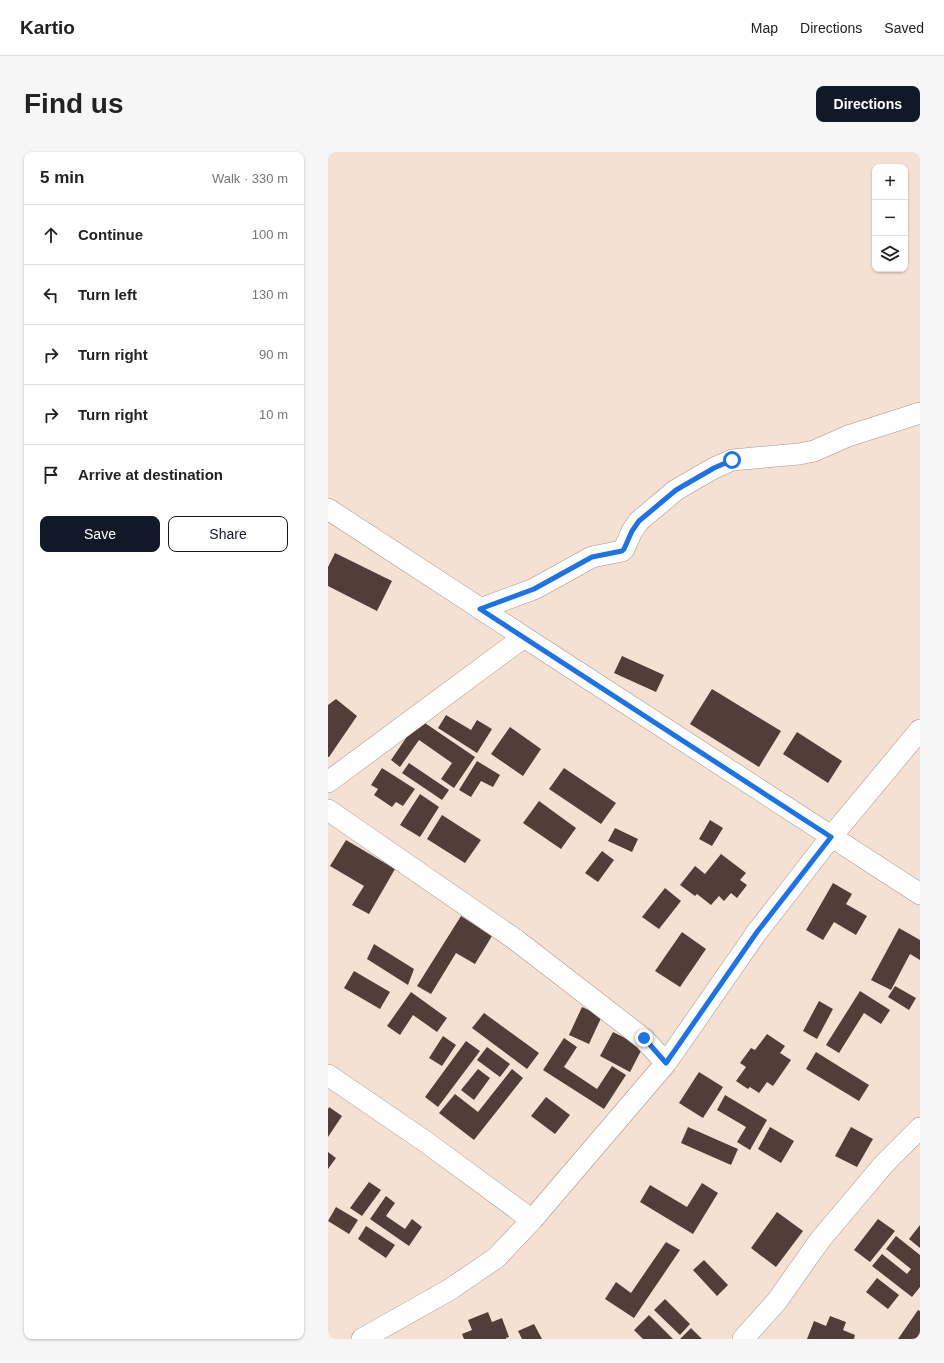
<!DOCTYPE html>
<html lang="en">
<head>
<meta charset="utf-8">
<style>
	:root { --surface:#fff; --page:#f6f6f6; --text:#222; --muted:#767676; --line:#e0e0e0; --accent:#111827 }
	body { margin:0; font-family:Arial,sans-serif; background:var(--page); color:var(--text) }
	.controls { position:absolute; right:12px; top:12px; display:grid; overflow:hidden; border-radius:8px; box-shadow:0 1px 3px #0004 }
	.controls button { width:36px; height:36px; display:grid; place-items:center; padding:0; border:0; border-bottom:1px solid var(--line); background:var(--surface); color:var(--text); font:20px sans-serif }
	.stop { position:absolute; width:12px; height:12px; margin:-9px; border:3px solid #1a73e8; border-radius:50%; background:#fff }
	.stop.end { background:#1a73e8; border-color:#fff; box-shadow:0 1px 4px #0008 }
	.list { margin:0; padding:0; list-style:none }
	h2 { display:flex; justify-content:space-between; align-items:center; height:52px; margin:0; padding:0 16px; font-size:17px }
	h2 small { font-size:13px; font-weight:400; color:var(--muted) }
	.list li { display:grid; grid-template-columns:26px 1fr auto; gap:12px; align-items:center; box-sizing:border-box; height:60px; padding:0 16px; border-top:1px solid var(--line) }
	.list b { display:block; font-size:15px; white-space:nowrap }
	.list em { font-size:13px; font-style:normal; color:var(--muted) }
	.actions { display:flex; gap:8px; padding:12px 16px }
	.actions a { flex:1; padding:9px 0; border:1px solid var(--accent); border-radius:8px; text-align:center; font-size:14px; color:var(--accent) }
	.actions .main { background:var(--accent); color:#fff }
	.icon { flex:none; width:22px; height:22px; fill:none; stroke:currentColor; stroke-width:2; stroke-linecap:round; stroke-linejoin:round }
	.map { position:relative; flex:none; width:592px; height:1187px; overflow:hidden; border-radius:8px }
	header { display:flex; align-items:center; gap:24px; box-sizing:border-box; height:56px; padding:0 20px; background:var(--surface); border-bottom:1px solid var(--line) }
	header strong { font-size:19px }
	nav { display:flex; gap:22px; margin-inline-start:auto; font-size:14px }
	.intro { display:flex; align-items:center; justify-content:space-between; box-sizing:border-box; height:96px; padding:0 24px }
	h1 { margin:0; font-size:28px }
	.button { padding:10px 18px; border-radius:8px; background:var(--accent); color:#fff; font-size:14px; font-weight:700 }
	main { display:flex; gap:24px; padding:0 24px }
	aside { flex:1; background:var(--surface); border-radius:8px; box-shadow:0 1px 3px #0004 }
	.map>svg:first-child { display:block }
	.building { fill:#523e39 }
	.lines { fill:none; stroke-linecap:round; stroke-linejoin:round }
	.street-casing { stroke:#a89588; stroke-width:22 }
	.street { stroke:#fff; stroke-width:21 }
	.route { stroke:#1a73e8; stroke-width:5 }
</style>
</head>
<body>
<header>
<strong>Kartio</strong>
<nav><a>Map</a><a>Directions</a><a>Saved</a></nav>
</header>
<div class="intro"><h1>Find us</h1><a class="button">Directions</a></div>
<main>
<aside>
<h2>5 min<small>Walk · 330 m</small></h2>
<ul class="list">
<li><svg class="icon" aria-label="ahead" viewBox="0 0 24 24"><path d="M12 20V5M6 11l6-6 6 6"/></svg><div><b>Continue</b></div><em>100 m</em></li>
<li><svg class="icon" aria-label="left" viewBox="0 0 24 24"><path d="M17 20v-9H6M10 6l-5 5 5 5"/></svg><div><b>Turn left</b></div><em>130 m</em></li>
<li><svg class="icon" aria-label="right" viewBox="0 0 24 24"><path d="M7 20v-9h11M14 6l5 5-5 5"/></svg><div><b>Turn right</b></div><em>90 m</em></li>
<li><svg class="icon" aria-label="right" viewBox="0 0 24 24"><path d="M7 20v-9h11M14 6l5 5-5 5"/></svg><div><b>Turn right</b></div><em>10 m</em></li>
<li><svg class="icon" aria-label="arrive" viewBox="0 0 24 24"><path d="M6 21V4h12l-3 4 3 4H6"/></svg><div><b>Arrive at destination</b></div></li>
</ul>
<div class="actions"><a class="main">Save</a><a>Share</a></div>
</aside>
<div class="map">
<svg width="592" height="1187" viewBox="0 0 592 1187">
	<rect width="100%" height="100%" fill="#f5e1d3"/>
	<!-- building -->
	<path class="building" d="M7,401L64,429L49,459L0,434V415Z
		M294,504L336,523L328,540L286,521Z
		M384,537L453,579L431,615L362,572Z
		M8,547L29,564L1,605H0V553Z
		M118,563L143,578L149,568L164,577L149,601L110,576Z
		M91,567L147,605L126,636L113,627L124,611L91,588L72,615L63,608Z
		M182,575L213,597L195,624L163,602Z
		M469,580L514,609L500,631L455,602Z
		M149,609L172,623L165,635L153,629L143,645L131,638Z
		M81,611L121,638L114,648L74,621Z
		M54,616L87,637L75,654L68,650L64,655L46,643L50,637L43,633Z
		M236,616L288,651L273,672L221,637Z
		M92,642L111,655L92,685L72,673Z
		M211,649L248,676L233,697L195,671Z
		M114,663L153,688L137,711L99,687Z
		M382,668L395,676L384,694L371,687Z
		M287,676L310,687L304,700L280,689Z
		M18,688L67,717L41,762L24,753L36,734L2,714Z
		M274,699L286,708L270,730L257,721Z
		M393,702L418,721L412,728L419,733L409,746L403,741L396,749L391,744L383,753L369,742L367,744L352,733L367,714L377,722Z
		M505,731L524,742L518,752L539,764L528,783L506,770L495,788L478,778Z
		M337,736L353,749L331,777L314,765Z
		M133,764L164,784L147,812L128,801L103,842L89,834Z
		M571,776L592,788V808L582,802L563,838L543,828Z
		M354,780L378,797L352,835L327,819Z
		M46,792L86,817L80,833L39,807Z
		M26,819L62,840L52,857L16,836Z
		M567,834L588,846L581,858L560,845Z
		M532,839L562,858L553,872L536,861L511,901L498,893Z
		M83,840L119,866L109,880L85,863L72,883L59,874Z
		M491,849L505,857L489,887L475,879Z
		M254,855L274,864L261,892L241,883Z
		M156,861L211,901L199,917L144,876Z
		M285,880L315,895L302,920L272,904Z
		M439,882L457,894L452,901L463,908L445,934L439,930L431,941L422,935L420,937L408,929L418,915L412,911L423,896L427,898Z
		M115,884L128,893L114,914L101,906Z
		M236,886L249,895L236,915L269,937L284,914L298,923L276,957L215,918Z
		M138,889L152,899L110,955L97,945Z
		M159,895L182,912L172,925L149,908Z
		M488,900L541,933L531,949L478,917Z
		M150,917L162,926L146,948L133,938Z
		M184,917L195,926L146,988L111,961L127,942L150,960Z
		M371,920L395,935L375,966L351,951Z
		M397,943L439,968L422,998L409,990L418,975L389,958Z
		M218,945L242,963L227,982L203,964Z
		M1,955L14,964L0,985V957Z
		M360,975L410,997L403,1013L353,991Z
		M442,975L466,989L453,1011L430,997Z
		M523,975L545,987L529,1015L507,1004Z
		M0,1000L8,1006L0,1017Z
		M41,1030L53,1038L34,1064L22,1056Z
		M374,1031L390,1041L365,1082L312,1050L322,1033L359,1055Z
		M58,1044L67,1051L58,1064L77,1077L84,1067L94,1075L81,1094L42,1067Z
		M8,1055L30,1068L21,1082L0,1069Z
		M449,1060L475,1079L448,1115L423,1096Z
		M550,1067L567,1079L542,1110L526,1098Z
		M592,1073V1096L581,1087Z
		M38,1074L67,1093L58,1106L30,1087Z
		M568,1084L592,1103V1135L584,1145L544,1114L554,1102L579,1122L583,1117L558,1097Z
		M338,1090L352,1098L306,1166L277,1147L288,1130L303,1141Z
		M376,1108L400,1133L389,1144L365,1118Z
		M549,1126L571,1143L560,1157L538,1140Z
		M337,1147L362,1172L352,1183L326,1158Z
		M590,1158L592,1159V1181L588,1187H570Z
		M160,1160L164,1170L174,1166L181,1185L178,1186V1187H136L134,1182L144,1178L140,1168Z
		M321,1163L345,1187H315L306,1178Z
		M502,1164L518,1170L515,1178L527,1183L526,1187H479L486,1169L498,1174Z
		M206,1172L214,1187H194L190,1179Z
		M363,1176L374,1187H352Z"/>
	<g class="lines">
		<defs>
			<path id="street" d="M0,357L196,485
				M152,457L206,437L264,405L294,399L296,397L304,379L311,369L348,338L386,316L404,308L471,302L486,299L520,284L592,261
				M0,630L196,485L592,742
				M0,658L188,788L316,887L338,911
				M0,923L98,990L204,1068
				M34,1187L121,1138L168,1106L204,1068L338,911L429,780L503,685L592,578
				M415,1187L449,1149L492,1088L556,1012L592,976"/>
		</defs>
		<!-- street casing -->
		<use href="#street" class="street-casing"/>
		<!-- street -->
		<use href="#street" class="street"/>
	</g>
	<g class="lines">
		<!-- route -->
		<path class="route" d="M316,886L338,911L429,780L503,685L152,457L206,437L264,405L294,399L296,397L304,379L311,369L348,338L386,316L404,308"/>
	</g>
</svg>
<div class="controls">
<button>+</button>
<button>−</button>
<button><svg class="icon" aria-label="layers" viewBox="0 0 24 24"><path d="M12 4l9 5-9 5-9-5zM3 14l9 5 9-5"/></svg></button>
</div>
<div class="stop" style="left:404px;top:308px"></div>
<div class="stop end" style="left:316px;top:886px"></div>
</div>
</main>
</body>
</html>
